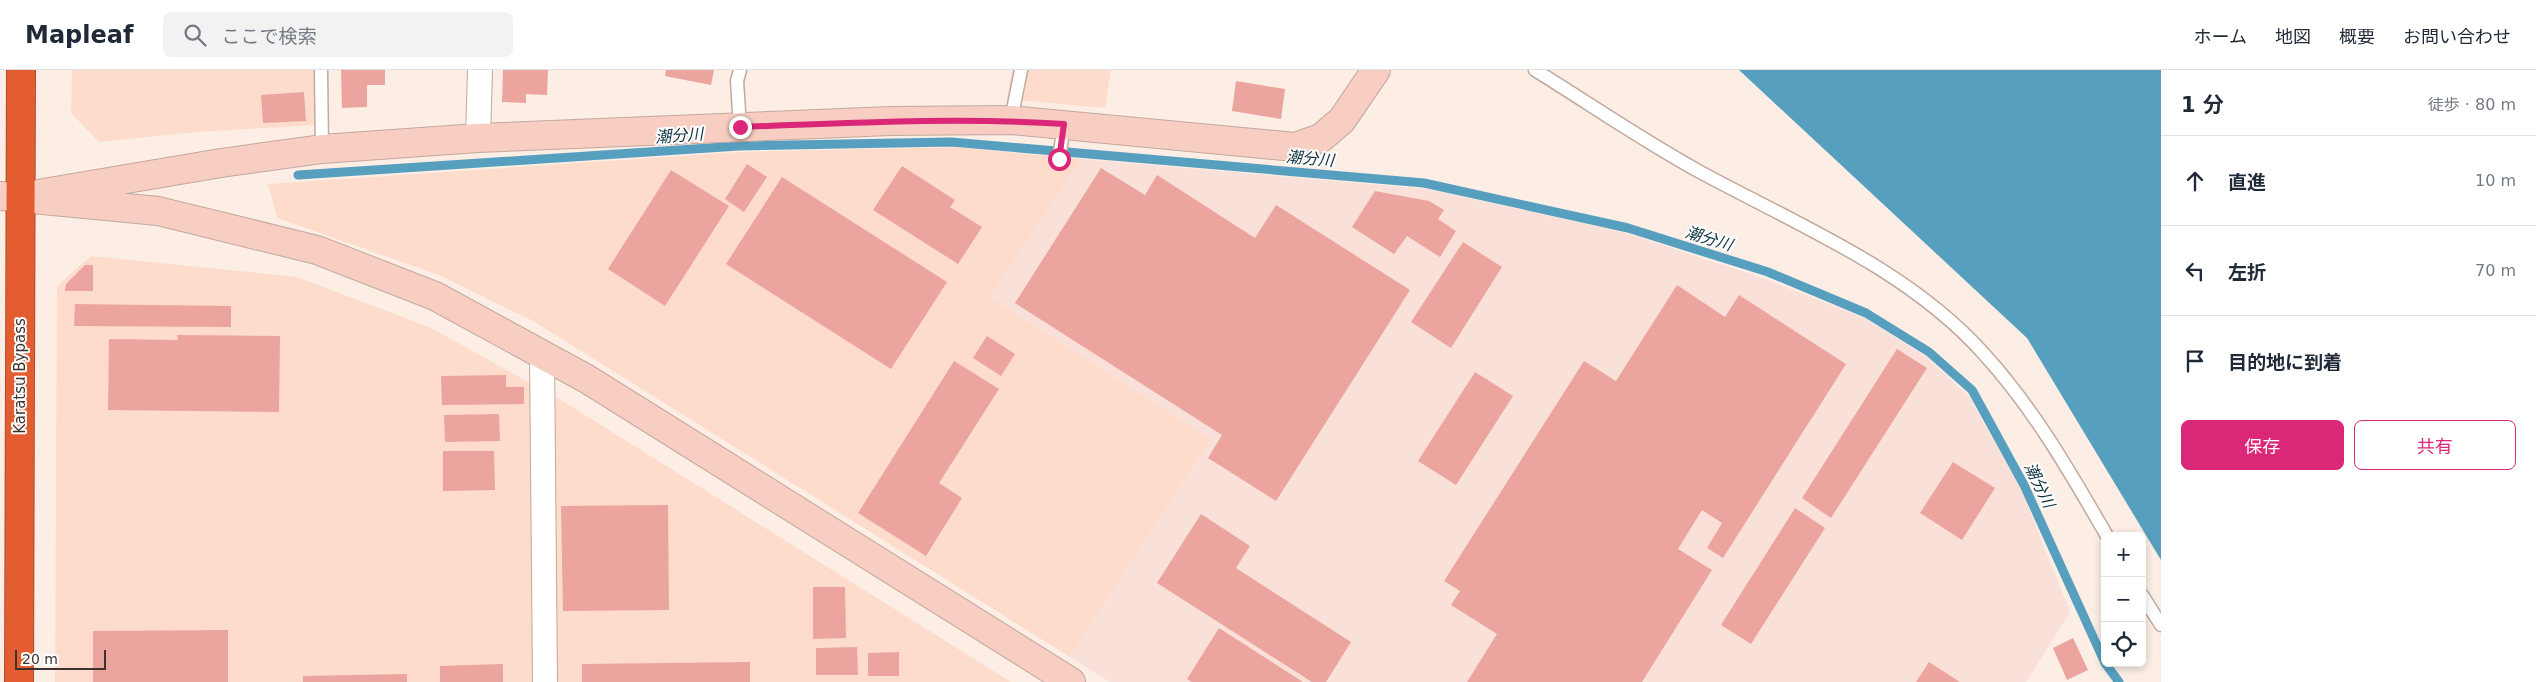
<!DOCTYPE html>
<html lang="ja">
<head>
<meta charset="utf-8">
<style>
	:root { --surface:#fff; --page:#f2f2f3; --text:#1f2937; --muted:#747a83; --line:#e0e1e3; --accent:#db2777 }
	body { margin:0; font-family:"DejaVu Sans","Noto Sans JP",sans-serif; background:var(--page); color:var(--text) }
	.controls { position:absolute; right:15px; bottom:15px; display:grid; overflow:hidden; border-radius:8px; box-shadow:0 2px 8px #0003 }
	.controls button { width:45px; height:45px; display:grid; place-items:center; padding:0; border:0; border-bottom:1px solid var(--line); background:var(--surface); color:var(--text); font:25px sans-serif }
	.scale { position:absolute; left:15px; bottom:12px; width:91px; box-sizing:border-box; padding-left:5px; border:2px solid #3d332e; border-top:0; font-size:14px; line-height:18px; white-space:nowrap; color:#3d332e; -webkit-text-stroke:4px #fdfefd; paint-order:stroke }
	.stop { position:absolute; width:15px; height:15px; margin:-11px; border:4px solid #db2777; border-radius:50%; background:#fff }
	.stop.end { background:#db2777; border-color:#fff; box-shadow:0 1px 5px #0008 }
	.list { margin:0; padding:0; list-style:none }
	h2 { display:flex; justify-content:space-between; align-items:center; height:65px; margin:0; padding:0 20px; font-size:21px }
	h2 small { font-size:16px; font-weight:400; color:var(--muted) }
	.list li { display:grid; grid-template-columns:32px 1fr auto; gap:15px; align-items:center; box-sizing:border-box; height:90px; padding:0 20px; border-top:1px solid var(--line) }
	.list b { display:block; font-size:19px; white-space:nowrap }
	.list em { font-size:16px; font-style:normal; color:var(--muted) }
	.actions { display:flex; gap:10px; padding:15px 20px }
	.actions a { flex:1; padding:11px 0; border:1px solid var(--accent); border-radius:8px; text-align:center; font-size:18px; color:var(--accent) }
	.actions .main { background:var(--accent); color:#fff }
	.icon { flex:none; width:28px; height:28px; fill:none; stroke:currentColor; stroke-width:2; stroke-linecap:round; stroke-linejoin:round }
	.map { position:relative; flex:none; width:2161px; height:612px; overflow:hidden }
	header { display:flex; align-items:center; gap:30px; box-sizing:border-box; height:70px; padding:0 25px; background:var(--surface); border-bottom:1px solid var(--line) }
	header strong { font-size:24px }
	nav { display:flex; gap:28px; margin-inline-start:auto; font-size:18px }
	.search { width:350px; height:45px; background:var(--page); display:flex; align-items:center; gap:12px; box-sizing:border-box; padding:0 18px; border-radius:8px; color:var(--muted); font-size:19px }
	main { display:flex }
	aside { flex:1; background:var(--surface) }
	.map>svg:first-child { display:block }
	.built { fill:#fddccc }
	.industrial { fill:#f9e0d9 }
	.water { fill:#569fbf }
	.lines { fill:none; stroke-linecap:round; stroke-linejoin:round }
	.stream { stroke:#569fbf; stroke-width:9 }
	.building { fill:#eca49e }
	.lane-casing { stroke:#c2a99e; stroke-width:15 }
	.street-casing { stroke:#c2a99e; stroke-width:26 }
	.secondary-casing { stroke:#c2a99e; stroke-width:30 }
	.highway-casing { stroke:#a94e2f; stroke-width:30 }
	.lane { stroke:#fff; stroke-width:12 }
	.street { stroke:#fff; stroke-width:24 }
	.secondary { stroke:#f7cec1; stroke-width:28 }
	.highway { stroke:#e35d30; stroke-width:28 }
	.route { stroke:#db2777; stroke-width:6 }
	.labels { text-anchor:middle; stroke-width:4; stroke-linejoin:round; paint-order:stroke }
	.street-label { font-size:15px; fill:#3d332e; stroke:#fdfefd }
	.water-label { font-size:16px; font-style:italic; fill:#0f3240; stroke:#fdfefd }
</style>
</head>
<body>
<header>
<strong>Mapleaf</strong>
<div class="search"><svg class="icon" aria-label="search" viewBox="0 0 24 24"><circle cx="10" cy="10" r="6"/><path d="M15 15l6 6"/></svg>ここで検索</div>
<nav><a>ホーム</a><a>地図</a><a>概要</a><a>お問い合わせ</a></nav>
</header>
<main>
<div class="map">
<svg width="2161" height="612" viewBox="0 0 2161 612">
	<rect width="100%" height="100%" fill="#fcede5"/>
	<!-- built -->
	<path class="built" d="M72,0H316L315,55L196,62L99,72L71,43Z
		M1012,0H1111L1105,38L1007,29Z
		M952,77L1082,89L990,227L1211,369L1070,587L533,251L439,205L277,148L268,114L741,82Z
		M91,186L297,207L429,257L561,330L1011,612H55L57,216Z"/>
	<!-- industrial -->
	<path class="industrial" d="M1082,89L1426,119L1626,163L1765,209L1866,249L1926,287L1969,327L2022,421L2070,542L2026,612H1110L1070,587L1211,369L990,227Z"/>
	<!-- water -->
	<path class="water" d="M1739,0H2161V490L2027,268Z"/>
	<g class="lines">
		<!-- stream -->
		<path class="stream" d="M298,105L739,76L951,72L1424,113L1628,158L1768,202L1866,243L1929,282L1972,320L2024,415L2105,593
			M2105,593L2119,612"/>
	</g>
	<!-- building -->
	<path class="building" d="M341,0H385V15H367V37L342,38Z
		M503,0H548L547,25L526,24V33L502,32Z
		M666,0H714L711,15L665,6Z
		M1236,11L1285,19L1281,49L1232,41Z
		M304,22L306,51L263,53L261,25Z
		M747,94L767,107L744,142L725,129Z
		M902,96L955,130L950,137L982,157L958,194L873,140Z
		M1101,98L1145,125L1157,105L1255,168L1276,135L1410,220L1276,431L1208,388L1222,365L1015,233Z
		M671,100L729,136L665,236L608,199Z
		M782,107L947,212L891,299L726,194Z
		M1375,121L1429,131L1444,140L1438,149L1456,161L1440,187L1407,166L1394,184L1352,157Z
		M1463,172L1502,197L1451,278L1411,252Z
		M85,195H93V221H65L66,214Z
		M1677,215L1725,247L1739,225L1846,294L1723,488L1707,478L1722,453L1702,440L1678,479L1712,500L1642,612H1467L1497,564L1451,535L1460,521L1444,511L1584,291L1616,311Z
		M75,234L231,236V257L74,256Z
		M177,265L280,266L279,342L108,340L109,269L178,270Z
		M987,266L1015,284L1001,306L973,288Z
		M1897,279L1927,298L1831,448L1802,428Z
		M954,291L999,319L939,413L962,428L926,486L858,443Z
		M1475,302L1513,326L1456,415L1418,391Z
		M506,305V317H524V334L442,335L441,306Z
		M499,344L500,371L445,372L444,345Z
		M443,381H494L495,420L443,421Z
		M1953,392L1995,418L1962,470L1920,443Z
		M668,435L669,540L563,541L561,436Z
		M1795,438L1825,458L1751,574L1721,555Z
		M1201,444L1250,476L1236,498L1351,572L1326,612H1312L1157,513Z
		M813,517H845L846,568L813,569Z
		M1219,558L1303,612H1192L1187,609Z
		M228,560V612H93V561Z
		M2073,568L2088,600L2067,610L2053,578Z
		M857,577L858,605H816V578Z
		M899,582V606H868V583Z
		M750,592V612H582V594Z
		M1929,592L1960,612H1916Z
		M503,594V612H440V596Z
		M407,604V612H303V606Z"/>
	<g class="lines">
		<defs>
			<path id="lane" d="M321,0L322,79
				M1535,0C1590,34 1645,72 1702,103C1800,156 1909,200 1984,284C2034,339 2070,402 2107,466
				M1011,50L1021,0
				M740,57L737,11L740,0
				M1059,89L1064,54
				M2142,525L2161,555"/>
			<path id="street" d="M478,68L480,0
				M542,283L545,612"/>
			<path id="secondary" d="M0,126L158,141L317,180L435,226L587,309L1071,612
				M20,127L221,93L322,79L478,68L890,51L1011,50L1295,77L1321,68L1342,50L1376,0"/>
			<path id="highway" d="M19,612L21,0"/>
		</defs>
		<!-- lane casing -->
		<use href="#lane" class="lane-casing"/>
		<!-- street casing -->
		<use href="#street" class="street-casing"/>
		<!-- secondary casing -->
		<use href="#secondary" class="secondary-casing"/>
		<!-- highway casing -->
		<use href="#highway" class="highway-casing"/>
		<!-- lane -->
		<use href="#lane" class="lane"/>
		<!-- street -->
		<use href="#street" class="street"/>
		<!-- secondary -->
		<use href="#secondary" class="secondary"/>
		<!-- highway -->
		<use href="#highway" class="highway"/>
	</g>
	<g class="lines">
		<!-- route -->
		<path class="route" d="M740,57C848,53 956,47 1064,54L1059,89"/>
	</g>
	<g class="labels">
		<!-- street labels -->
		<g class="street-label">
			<text transform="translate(20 306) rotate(-90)" y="5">Karatsu Bypass</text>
		</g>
		<!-- water labels -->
		<g class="water-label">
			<text transform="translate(679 65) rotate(-4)" y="6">潮分川</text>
			<text transform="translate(1310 88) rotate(5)" y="6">潮分川</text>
			<text transform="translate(1709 168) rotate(17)" y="6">潮分川</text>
			<text transform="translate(2040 415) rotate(64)" y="6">潮分川</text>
		</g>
	</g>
</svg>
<div class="controls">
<button>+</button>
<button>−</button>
<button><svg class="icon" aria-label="locate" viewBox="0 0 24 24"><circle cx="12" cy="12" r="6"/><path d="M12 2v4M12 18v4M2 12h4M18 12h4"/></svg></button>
</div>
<div class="scale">20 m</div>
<div class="stop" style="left:1059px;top:89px"></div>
<div class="stop end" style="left:740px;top:57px"></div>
</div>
<aside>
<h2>1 分<small>徒歩 · 80 m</small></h2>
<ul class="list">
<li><svg class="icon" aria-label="ahead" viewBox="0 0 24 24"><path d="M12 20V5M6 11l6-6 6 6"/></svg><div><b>直進</b></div><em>10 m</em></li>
<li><svg class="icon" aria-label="left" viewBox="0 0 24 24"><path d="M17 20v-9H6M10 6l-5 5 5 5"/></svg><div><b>左折</b></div><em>70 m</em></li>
<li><svg class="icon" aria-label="arrive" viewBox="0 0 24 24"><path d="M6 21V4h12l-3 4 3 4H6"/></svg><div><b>目的地に到着</b></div></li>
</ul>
<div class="actions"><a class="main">保存</a><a>共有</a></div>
</aside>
</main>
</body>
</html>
